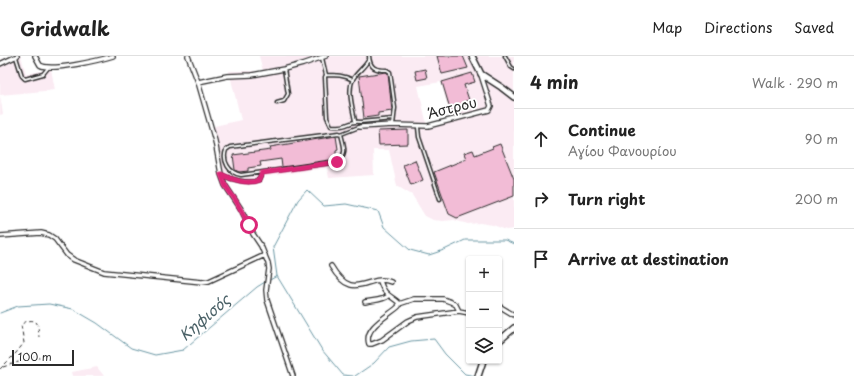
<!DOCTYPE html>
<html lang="en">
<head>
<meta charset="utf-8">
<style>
	:root { --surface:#fff; --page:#f2f2f2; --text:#222; --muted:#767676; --line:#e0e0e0 }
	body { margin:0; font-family:"Playpen Sans",sans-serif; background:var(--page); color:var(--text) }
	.controls { position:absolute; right:12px; bottom:12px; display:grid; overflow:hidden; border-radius:4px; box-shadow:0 1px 3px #0004 }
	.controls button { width:36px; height:36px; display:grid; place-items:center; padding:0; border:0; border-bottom:1px solid var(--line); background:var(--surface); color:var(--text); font:20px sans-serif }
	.scale { position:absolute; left:12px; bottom:10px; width:62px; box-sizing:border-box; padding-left:4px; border:2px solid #2b2b2b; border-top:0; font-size:11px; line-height:14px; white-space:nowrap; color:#2b2b2b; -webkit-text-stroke:3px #fff; paint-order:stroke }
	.stop { position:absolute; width:12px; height:12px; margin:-9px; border:3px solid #db2777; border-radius:50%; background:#fff }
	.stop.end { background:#db2777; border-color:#fff; box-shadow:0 1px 4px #0008 }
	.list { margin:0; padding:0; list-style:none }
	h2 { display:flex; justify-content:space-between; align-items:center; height:52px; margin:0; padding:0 16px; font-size:17px }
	h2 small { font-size:13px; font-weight:400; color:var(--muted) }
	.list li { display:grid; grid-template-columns:26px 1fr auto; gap:12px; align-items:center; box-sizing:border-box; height:60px; padding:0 16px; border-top:1px solid var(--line) }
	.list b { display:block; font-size:15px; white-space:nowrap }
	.list p { margin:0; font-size:13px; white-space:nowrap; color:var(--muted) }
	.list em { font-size:13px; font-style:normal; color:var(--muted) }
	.icon { flex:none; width:22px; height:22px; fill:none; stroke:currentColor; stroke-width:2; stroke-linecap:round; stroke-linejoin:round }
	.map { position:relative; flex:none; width:514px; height:320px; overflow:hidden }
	header { display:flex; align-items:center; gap:24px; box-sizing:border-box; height:56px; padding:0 20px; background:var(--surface); border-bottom:1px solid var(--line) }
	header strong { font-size:19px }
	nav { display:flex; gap:22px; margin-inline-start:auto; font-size:14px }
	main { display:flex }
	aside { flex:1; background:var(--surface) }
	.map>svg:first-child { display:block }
	.built { fill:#fbebf3; fill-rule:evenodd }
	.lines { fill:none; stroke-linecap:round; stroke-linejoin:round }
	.stream { stroke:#6996a3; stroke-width:1 }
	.building { fill:#f2bcd6; stroke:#2b2b2b }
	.lane-casing { stroke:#2b2b2b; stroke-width:5 }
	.street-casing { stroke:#2b2b2b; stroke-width:6 }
	.secondary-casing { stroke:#2b2b2b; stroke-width:8 }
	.path { stroke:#2b2b2b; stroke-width:1; stroke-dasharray:4 3; stroke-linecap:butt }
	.lane { stroke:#fff; stroke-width:2 }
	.street { stroke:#fff; stroke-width:3.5 }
	.secondary { stroke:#fff; stroke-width:5 }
	.route { stroke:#db2777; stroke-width:5 }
	.labels { text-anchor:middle; stroke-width:3.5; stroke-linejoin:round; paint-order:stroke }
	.street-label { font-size:14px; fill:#2b2b2b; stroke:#fff }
	.water-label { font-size:15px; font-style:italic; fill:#4a6167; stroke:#fff }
</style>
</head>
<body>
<header>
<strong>Gridwalk</strong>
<nav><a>Map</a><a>Directions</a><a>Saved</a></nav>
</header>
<main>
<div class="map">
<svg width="514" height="320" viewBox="0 0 514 320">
	<rect width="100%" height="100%" fill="#fff"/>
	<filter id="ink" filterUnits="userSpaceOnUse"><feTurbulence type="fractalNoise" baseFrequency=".025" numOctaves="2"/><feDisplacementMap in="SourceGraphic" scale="8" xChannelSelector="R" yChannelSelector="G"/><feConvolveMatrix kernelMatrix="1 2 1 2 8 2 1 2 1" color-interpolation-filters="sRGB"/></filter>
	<g filter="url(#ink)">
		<!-- built -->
		<path class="built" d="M11,0H21L26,18L51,13L55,34L0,39L3,58L0,59V4Z
			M259,0H514V173L506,174L493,169L480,167L468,168L454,164L443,165L433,164L425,160L412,139L397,130L389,94H373L374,119L329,122L327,112L248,123L235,121L219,114L210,71L241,64L229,15H263ZM441,26L451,62L427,69L418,30Z
			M97,311L104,320H73L72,316Z"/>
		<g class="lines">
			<!-- stream -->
			<path class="stream" d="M277,220L273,191L298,144L307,134L324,150L346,148L378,155L384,171L410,194L429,199L444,194L465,184H505L514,188
				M268,225L277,220L322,294L343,319L353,320
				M0,257L18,250L49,248L73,253L97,267L131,292L155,299L183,294L257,231L265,226
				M355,320L374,307L389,291L411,285L434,283L445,298L465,318L476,320"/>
		</g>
		<!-- building -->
		<path class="building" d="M437,0H463L468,12L442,18Z
			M425,13L427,22L417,24L415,15Z
			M386,16L388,17L392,55L378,57V60L364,62L359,20Z
			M472,17L475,26L464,29L469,44L465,45L467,52L451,56L442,26Z
			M408,74V88L379,89L378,75Z
			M336,80L338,93L336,94V103L282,111L281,103L260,106L261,110L248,112V115L239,116L235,114L233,99L271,94L270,91Z
			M500,88L514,123V140L457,162L449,158L434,116L466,103L464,97L473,94L475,99L493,92L492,91Z
			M415,104L423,124L411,129L403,109Z"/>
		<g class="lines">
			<defs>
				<path id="lane" d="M369,0C370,13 376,14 387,14L390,16L395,52L393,69
					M505,0L511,11L514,13
					M16,1L22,20L25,23L43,18L48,12
					M322,2L326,19
					M353,24C344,19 336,19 326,19L325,21L327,61L331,70C337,70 341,71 346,69C351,67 354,65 360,66L393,63
					M277,47L284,45L288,38L284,13
					M355,65C353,53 347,35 353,23C357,16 365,11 369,3
					M418,71L419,81L440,143
					M341,78C344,91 348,97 337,106L241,119C229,117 222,105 226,94L230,91L339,77L341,78L359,71
					M222,119C232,124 248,128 259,124L262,117"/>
				<path id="street" d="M35,0L40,9C50,16 100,4 113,0
					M188,0L198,26L215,85L221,118L225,129L241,153L253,178L261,190L268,207L269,213L266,234L267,244L293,320
					M0,8L17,0
					M198,26L227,20L252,19L284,13L303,8L326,0
					M360,71L393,69L428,70L489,54L491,50L481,19
					M0,180L41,177L49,179L55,183L67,199L74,204L104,216L202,226L209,225L265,199
					M331,210C354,249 368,216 391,226
					M380,225C384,238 388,238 398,246L399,250C390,259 363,271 369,288H372L382,284L408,265L417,261L459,255L469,257
					M365,246C372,244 382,245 388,240
					M399,248L414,243H443L451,246L456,249L459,255
					M499,250L514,259"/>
				<path id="secondary" d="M472,0L481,18L501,31L514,41
					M499,285L514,272
					M478,320L483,305"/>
			</defs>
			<!-- lane casing -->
			<use href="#lane" class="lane-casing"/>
			<!-- street casing -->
			<use href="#street" class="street-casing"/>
			<!-- secondary casing -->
			<use href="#secondary" class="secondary-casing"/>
			<!-- path -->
			<path class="path" d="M3,311L34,301L46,303
				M0,313L16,297L24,287L21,269C25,265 32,263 36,266L38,269L39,281"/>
			<!-- lane -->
			<use href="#lane" class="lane"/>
			<!-- street -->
			<use href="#street" class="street"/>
			<!-- secondary -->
			<use href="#secondary" class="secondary"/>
		</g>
	</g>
	<g class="lines" filter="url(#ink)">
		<!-- route -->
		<path class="route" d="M249,169L236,145L225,129L221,118C232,124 248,129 259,124L262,117L337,106"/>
	</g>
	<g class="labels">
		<!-- street labels -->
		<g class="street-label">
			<text transform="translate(452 52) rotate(-14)" y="5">Άστρου</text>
		</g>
		<!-- water labels -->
		<g class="water-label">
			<text transform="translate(205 262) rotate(-41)" y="5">Κηφισός</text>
		</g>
	</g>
</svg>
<div class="controls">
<button>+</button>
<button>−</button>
<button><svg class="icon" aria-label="layers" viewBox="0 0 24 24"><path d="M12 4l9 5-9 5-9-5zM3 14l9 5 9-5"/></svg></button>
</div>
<div class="scale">100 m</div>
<div class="stop" style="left:249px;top:169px"></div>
<div class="stop end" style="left:337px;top:106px"></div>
</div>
<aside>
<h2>4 min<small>Walk · 290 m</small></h2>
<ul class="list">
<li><svg class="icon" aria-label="ahead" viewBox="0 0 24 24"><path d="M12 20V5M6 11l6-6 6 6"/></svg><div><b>Continue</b><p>Αγίου Φανουρίου</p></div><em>90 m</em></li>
<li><svg class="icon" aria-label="right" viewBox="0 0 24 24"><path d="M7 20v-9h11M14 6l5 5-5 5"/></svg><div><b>Turn right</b></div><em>200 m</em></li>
<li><svg class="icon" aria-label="arrive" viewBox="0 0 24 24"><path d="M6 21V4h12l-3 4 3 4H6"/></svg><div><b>Arrive at destination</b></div></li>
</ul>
</aside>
</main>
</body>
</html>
